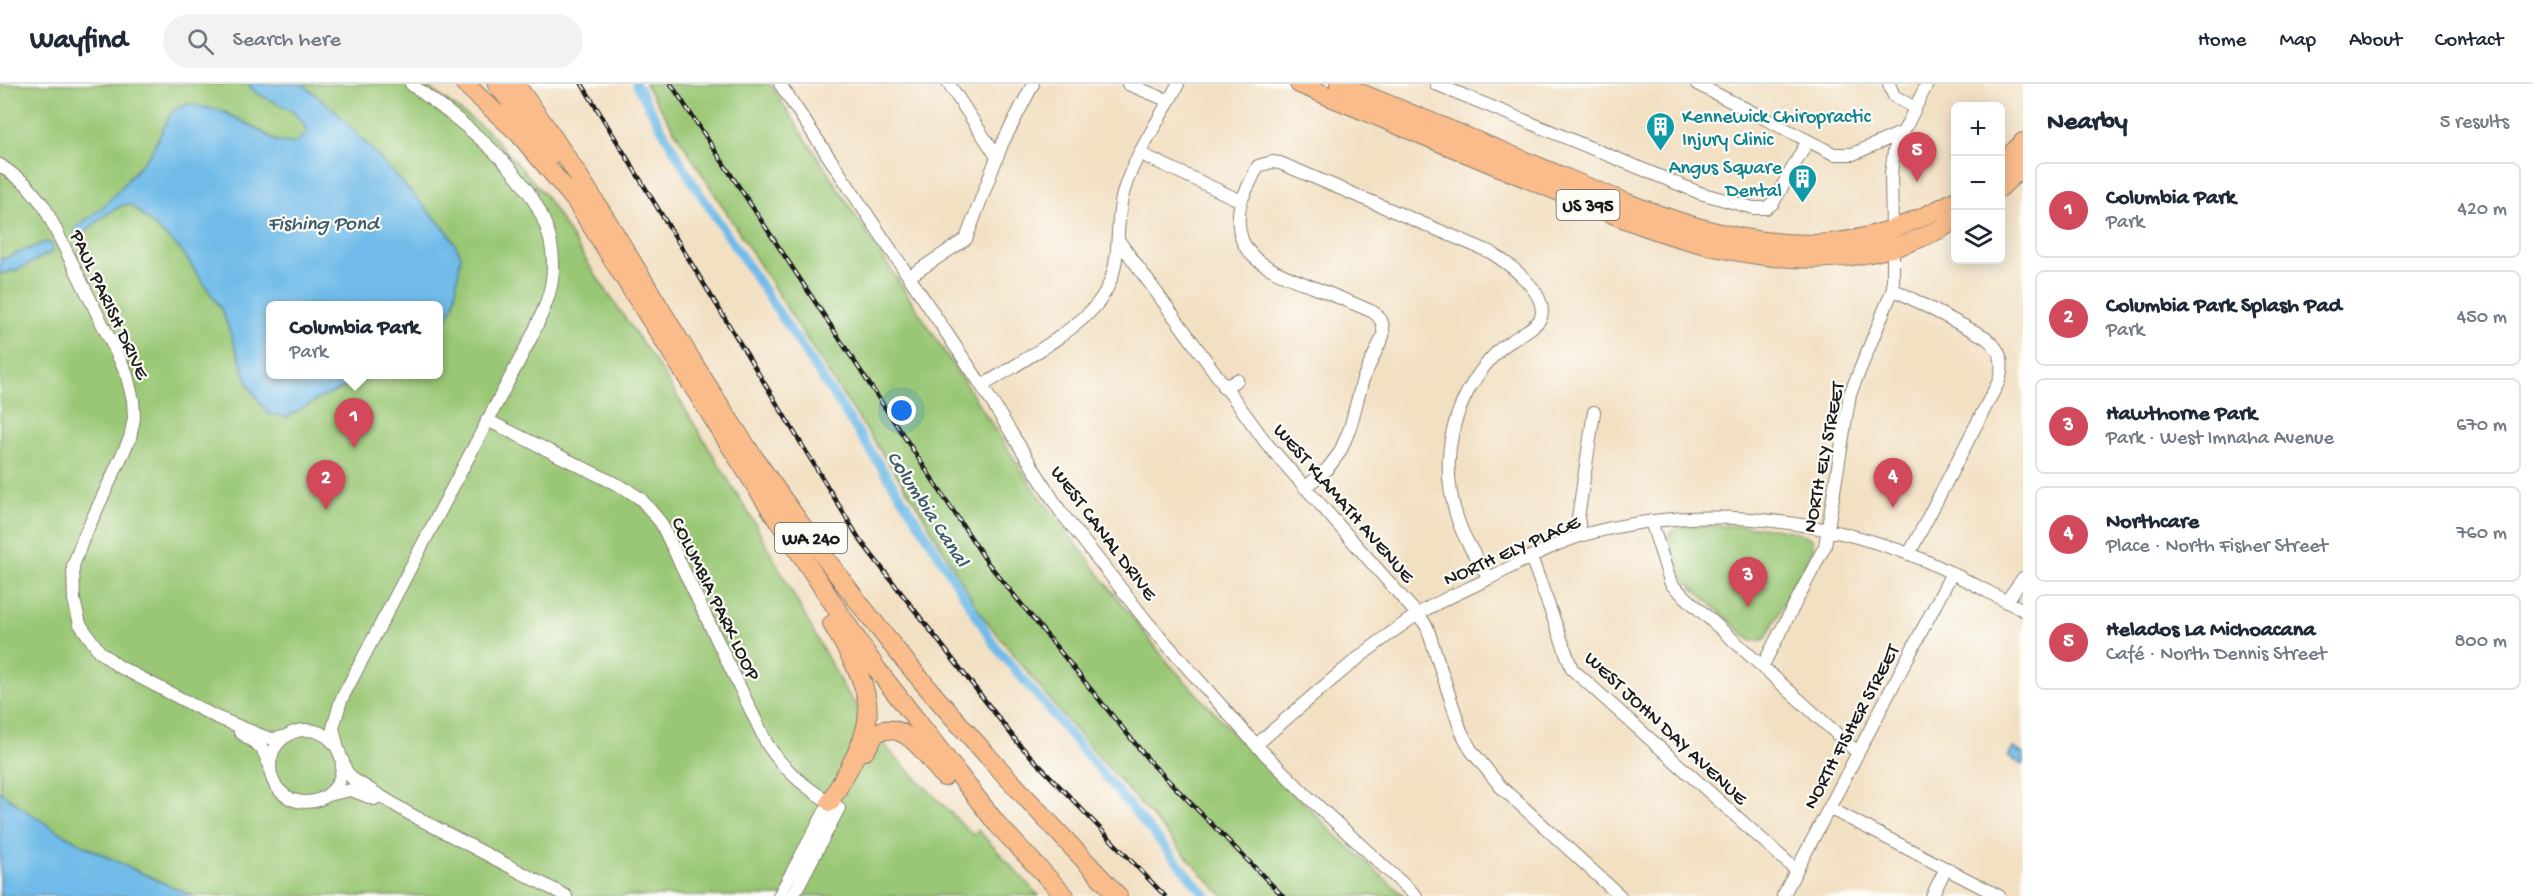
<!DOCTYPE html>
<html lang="en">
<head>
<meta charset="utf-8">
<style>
	:root { --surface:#fff; --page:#f2f2f3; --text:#1f2937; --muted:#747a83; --line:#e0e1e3; --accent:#d1495b }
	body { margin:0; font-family:"Gochi Hand",sans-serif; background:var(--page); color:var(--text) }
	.controls { position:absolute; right:18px; top:18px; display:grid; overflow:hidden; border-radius:9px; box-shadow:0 3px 15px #0003 }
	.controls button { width:54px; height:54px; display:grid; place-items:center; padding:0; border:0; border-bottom:2px solid var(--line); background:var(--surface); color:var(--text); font:30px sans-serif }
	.you { position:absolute; left:902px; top:327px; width:21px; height:21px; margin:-15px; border:4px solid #fff; border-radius:50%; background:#1a73e8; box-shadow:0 0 0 9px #1a73e833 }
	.badge { display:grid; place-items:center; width:39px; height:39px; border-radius:50%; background:var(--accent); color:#fff; font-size:20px; font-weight:700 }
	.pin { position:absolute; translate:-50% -50px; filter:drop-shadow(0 2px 3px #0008) }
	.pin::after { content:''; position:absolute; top:32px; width:21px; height:18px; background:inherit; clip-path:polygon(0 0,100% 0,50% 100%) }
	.popup { position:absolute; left:266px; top:217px; width:177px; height:78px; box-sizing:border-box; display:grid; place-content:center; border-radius:9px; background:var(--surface); filter:drop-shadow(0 2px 4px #0005); font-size:20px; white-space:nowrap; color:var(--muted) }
	.popup b { font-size:22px; color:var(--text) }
	.popup::after { content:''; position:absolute; left:50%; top:100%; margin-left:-12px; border:12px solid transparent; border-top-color:var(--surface) }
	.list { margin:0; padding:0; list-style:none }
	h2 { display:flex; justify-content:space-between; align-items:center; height:78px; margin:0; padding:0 24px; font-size:26px }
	h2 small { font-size:20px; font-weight:400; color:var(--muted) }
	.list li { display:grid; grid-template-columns:39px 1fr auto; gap:18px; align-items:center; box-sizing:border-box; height:96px; margin:0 12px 12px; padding:0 12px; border:2px solid var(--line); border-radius:9px }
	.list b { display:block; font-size:22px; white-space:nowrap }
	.list p { margin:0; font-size:20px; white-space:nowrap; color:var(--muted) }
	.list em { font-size:20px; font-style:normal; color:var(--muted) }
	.icon { flex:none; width:33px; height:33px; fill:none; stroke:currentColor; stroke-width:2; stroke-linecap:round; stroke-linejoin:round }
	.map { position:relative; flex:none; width:2023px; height:812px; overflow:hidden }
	header { display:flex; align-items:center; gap:36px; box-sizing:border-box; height:84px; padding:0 30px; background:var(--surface); border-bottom:2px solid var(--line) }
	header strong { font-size:28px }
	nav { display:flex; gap:33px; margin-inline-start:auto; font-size:21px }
	.search { width:420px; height:54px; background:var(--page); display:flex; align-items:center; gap:15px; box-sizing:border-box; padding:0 21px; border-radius:33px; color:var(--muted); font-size:22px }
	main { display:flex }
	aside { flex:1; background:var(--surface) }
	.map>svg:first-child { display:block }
	.green { fill:#9ac775; stroke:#5b7248; stroke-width:1.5; fill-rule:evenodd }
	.water { fill:#6fbbe9; stroke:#466c82; stroke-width:1.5 }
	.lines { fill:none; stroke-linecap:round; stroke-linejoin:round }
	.canal { stroke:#6fbbe9; stroke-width:9 }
	.minor-casing { stroke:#877e70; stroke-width:14 }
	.highway-casing { stroke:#877e70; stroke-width:20 }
	.minor { stroke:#fff; stroke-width:12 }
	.highway { stroke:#f9bc8a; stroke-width:18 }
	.rail-casing { stroke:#1c1c1c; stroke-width:4.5 }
	.rail { stroke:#fdfcf7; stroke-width:2; stroke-dasharray:7; stroke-linecap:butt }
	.labels { text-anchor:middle; stroke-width:4.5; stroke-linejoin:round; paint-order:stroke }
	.shield { fill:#fdfcf7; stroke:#605f5e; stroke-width:1.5 }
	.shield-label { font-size:18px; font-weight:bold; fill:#1c1c1c }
	.culture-label { font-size:20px; fill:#0d838f; stroke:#fdfcf7; text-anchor:start }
	.street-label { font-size:20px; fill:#1c1c1c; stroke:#fdfcf7 }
	.water-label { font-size:21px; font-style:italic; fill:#3d5c6e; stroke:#fdfcf7 }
</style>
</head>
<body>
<header>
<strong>Wayfind</strong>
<div class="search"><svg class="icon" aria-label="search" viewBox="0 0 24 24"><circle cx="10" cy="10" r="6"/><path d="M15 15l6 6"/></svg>Search here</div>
<nav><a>Home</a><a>Map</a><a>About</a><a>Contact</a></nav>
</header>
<main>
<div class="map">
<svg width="2023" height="812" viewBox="0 0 2023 812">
	<rect width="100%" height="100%" fill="#fdfcf7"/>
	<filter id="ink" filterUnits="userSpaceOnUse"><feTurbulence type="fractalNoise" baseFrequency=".0167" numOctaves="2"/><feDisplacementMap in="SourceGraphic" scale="12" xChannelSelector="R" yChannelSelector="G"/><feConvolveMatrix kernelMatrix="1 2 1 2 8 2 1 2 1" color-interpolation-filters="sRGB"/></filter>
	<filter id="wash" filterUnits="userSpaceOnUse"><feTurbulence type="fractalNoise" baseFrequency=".008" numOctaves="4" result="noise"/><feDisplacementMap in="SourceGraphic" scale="24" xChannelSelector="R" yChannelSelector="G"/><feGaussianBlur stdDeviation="1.35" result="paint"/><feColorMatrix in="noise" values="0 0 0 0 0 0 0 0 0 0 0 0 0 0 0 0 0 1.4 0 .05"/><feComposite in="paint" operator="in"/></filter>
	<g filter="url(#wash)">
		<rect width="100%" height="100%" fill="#f2e0c3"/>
		<!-- green -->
		<path class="green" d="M0,0H423L488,47L545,111L594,189L663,289L754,438L845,606L892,670L973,751L978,746L1039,812H193C127,782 56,754 0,707ZM270,222H438V290H270Z
			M645,0H770L1030,399L1105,498L1168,579L1241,657L1338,753L1404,812H1223L1202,790L1062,631L980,529L917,421L830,292Z
			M1708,441C1728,442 1803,441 1813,457V465L1765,555L1755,557L1750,556L1678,490L1668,452L1677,443Z"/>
		<!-- water -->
		<path class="water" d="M248,0H302L335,26L448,148L461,171L454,219L438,256V222H270V290L375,291L320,314L288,333L268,330L250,304L222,226L180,165L130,120C112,122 94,141 80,153L74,147L75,144L102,124L117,108L151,69L172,27L188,20L222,27L254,43L278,58L294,59L307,49C298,17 261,20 248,0Z
			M46,158L52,160V168L17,186L0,190V176Z
			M2013,664L2023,670V681L2008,673Z
			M0,707C57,754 126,782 193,812H0Z"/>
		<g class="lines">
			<!-- canal -->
			<path class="canal" d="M636,0L691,96L925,449L995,562L1206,812"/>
		</g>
	</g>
	<g filter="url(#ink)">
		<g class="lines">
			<defs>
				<path id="minor" d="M780,0L982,302L1060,427L1148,539L1256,661L1306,711L1416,812
					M949,0L997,73
					M1128,0L1169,17
					M1436,0L1700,109L1753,124H1766L1773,119L1807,58
					M1697,0L1834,70H1853L1901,49
					M1889,0L1894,12L1915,24
					M1141,70L1241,117L1258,82L1272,78L1280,79L1490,168C1508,179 1548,208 1541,233C1538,243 1508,257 1499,266C1451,314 1436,379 1460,442C1467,461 1479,478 1489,494
					M0,81L26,100L44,122L126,288L133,316L134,334L130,354L83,455L73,482L74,516L80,540L99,567L118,582L216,633L265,653L273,655L287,652
					M1241,117C1229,170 1263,183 1305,200C1328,209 1351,218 1373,228C1382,234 1384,241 1383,252L1363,295L1350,344L1340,368L1328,384L1305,404
					M1892,147L1891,90L1894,67L1927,0
					M1119,157L1267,360L1423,537L1427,543L1461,647L1471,666L1500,702L1620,812
					M910,192L966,155L1002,60L1033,0
					M1893,205L1985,253C2001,266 2005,278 1999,297L1909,470
					M982,302C1014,282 1080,245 1100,216C1126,180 1112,145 1124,106C1134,72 1162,32 1178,0
					M1224,304L1237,296
					M487,336L626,405L641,415L661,439L767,660C786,689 810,707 839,724L793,812
					M1651,437L1671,500L1858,669
					M1581,452L1578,434L1594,328
					M1531,473L1572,585L1796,786
					M2006,518L2023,494
					M1763,581L1825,462L1850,310L1893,205V163
					M270 682a36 36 0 1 1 72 0a36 36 0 1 1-72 0Z
					M240,648L262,664L269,680
					M1256,661C1308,616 1359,570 1415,532C1437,517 1464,507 1488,495C1519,479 1550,461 1583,451C1689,421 1806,431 1909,470C1949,485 1985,507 2023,526
					M338,665L333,644L341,616L532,252C540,234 549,216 552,196C564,110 471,45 411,0
					M342,675L346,687L353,695L408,729L566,812
					M328,711L351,706L374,715
					M1829,724L1999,812
					M779,812L830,718
					M1783,812L1952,489
					M1932,812L1946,784"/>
				<path id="highway" d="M465,0L519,50L575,116L760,409L876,584L997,740L1065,812
					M497,0L551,71
					M515,0C605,120 672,254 757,378C804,446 853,514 906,578C973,659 1046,735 1118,812
					M1299,0L1622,134C1727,175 1853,199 1956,136
					M1339,0C1406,28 1473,56 1540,83C1629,120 1729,167 1828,159C1874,155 1915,139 1956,116
					M2000,82L2023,58
					M2000,104L2023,82
					M865,667L876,649C905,634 928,674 944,693
					M830,718C878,635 882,624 832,540"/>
			</defs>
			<!-- minor casing -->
			<use href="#minor" class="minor-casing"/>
			<!-- highway casing -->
			<use href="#highway" class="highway-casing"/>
			<!-- minor -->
			<use href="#minor" class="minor"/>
			<!-- highway -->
			<use href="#highway" class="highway"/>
			<defs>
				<path id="rail" d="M582,0L860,456L1018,659L1165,812
					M671,0L987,478L1151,679L1283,812"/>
			</defs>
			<!-- rail casing -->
			<use href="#rail" class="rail-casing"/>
			<!-- rail -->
			<use href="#rail" class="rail"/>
		</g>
	</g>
	<!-- icons -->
	<defs>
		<symbol id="building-pin" viewBox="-11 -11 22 30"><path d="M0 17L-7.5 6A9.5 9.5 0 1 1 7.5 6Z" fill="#0f9aa8" stroke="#fdfcf7"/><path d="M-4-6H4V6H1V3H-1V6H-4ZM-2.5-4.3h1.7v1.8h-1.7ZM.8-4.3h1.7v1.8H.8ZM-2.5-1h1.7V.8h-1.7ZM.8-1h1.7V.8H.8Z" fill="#fff"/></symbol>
	</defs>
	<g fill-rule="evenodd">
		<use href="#building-pin" x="1644" y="26" width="33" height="45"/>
		<use href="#building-pin" x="1786" y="78" width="33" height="45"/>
	</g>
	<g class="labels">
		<!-- shield labels -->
		<g class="shield">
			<rect x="1556.5" y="106" width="63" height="30" rx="4.5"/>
			<rect x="775" y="439" width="72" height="30" rx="4.5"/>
		</g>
		<g class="shield-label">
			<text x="1588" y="127">US 395</text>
			<text x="811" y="460">WA 240</text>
		</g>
		<!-- culture labels -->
		<g class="culture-label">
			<text x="1682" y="38">Kennewick Chiropractic<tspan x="1682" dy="23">Injury Clinic</tspan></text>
			<text x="1782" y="89" text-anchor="end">Angus Square<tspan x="1782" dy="23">Dental</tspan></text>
		</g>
		<!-- street labels -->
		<g class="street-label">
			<text transform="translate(111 220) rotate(65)" y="7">PAUL PARISH DRIVE</text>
			<text transform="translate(1822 373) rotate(-79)" y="7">NORTH ELY STREET</text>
			<text transform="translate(1345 418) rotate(49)" y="7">WEST KLAMATH AVENUE</text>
			<text transform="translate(1105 448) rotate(53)" y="7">WEST CANAL DRIVE</text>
			<text transform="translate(1511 465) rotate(-24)" y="7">NORTH ELY PLACE</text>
			<text transform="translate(717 514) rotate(64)" y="7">COLUMBIA PARK LOOP</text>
			<text transform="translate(1850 642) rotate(-62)" y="7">NORTH FISHER STREET</text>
			<text transform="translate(1667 643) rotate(43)" y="7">WEST JOHN DAY AVENUE</text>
		</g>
		<!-- water labels -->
		<g class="water-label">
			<text x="323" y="145">Fishing Pond</text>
			<text transform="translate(929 424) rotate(57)" y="7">Columbia Canal</text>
		</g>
	</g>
</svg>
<div class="controls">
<button>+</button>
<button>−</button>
<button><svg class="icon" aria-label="layers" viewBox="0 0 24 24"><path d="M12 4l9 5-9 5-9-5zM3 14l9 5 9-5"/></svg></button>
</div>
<div class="you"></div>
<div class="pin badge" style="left:354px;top:364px">1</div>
<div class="popup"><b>Columbia Park</b>Park</div>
<div class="pin badge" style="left:326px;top:426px">2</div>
<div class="pin badge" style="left:1748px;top:523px">3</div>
<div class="pin badge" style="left:1893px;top:424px">4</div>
<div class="pin badge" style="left:1917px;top:98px">5</div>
</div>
<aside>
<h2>Nearby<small>5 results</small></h2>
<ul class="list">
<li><span class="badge">1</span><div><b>Columbia Park</b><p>Park</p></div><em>420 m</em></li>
<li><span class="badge">2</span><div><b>Columbia Park Splash Pad</b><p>Park</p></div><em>450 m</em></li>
<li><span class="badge">3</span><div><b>Hawthorne Park</b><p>Park · West Imnaha Avenue</p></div><em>670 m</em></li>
<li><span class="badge">4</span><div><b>Northcare</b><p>Place · North Fisher Street</p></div><em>760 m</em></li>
<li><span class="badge">5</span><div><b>Helados La Michoacana</b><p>Café · North Dennis Street</p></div><em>800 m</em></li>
</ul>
</aside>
</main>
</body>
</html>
